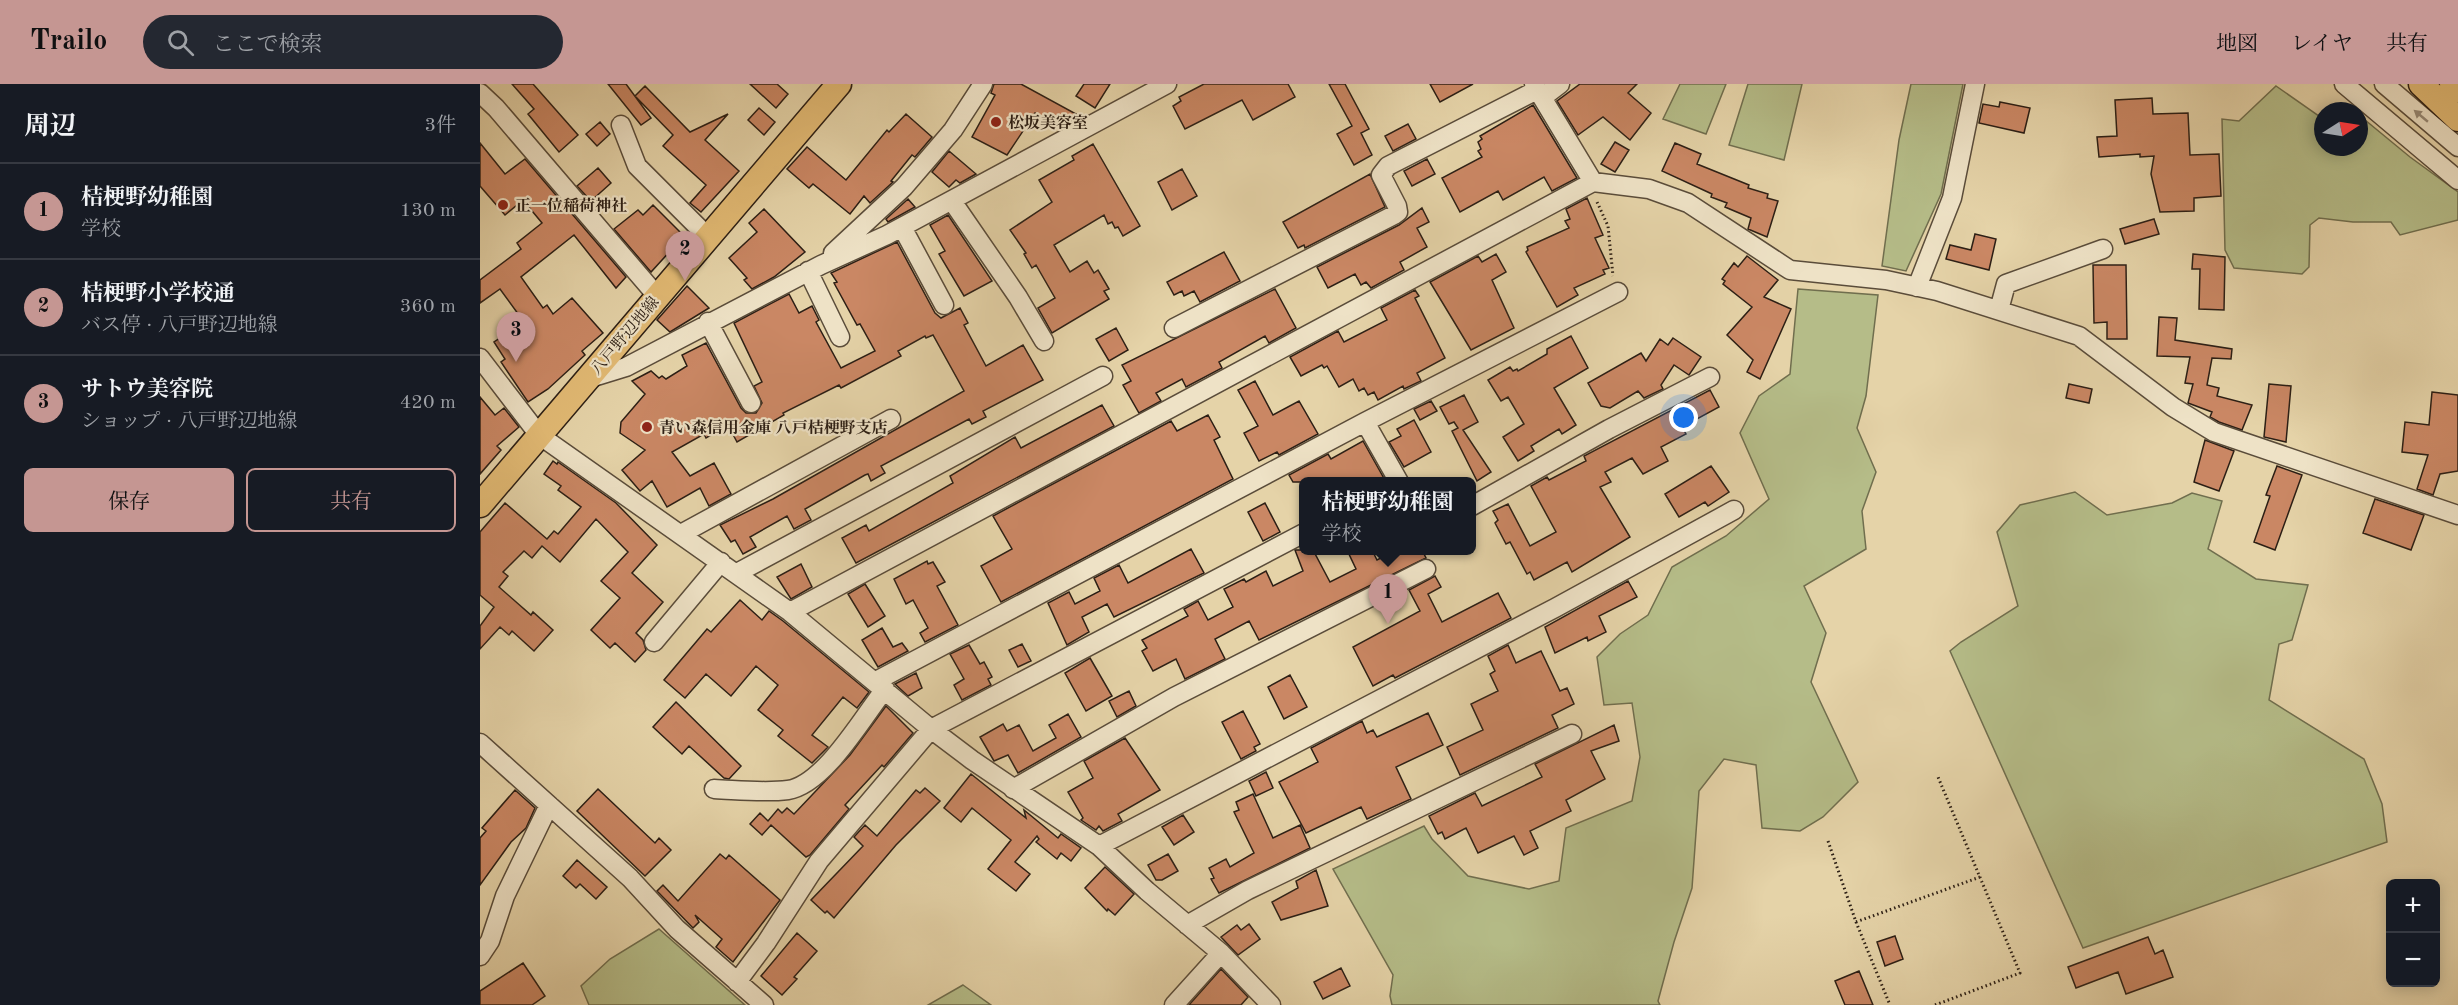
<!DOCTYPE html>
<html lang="ja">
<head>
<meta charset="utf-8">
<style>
	:root { --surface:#171b24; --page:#242831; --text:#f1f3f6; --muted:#9ea1a6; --line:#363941; --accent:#c59692 }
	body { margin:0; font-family:"Old Standard TT","Noto Serif JP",serif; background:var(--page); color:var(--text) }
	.controls { position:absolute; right:18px; bottom:18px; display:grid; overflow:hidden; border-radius:9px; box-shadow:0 3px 15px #0003 }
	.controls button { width:54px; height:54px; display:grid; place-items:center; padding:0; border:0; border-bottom:2px solid var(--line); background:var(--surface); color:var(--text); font:30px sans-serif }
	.compass { position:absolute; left:1834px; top:18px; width:54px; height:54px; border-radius:50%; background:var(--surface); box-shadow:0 3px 15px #0003; rotate:78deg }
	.you { position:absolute; left:1204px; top:334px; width:21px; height:21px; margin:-15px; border:4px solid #fff; border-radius:50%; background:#1a73e8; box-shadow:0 0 0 9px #1a73e833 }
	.badge { display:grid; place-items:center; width:39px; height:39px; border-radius:50%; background:var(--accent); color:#111; font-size:20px; font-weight:700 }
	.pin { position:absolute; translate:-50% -50px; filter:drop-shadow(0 2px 3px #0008) }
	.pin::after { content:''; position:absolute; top:32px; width:21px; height:18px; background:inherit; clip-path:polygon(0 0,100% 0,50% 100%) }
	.popup { position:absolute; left:819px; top:393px; width:177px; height:78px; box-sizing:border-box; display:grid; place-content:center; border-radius:9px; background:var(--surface); filter:drop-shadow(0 2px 4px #0005); font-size:20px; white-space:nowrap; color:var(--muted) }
	.popup b { font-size:22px; color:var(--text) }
	.popup::after { content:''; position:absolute; left:50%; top:100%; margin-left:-12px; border:12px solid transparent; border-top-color:var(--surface) }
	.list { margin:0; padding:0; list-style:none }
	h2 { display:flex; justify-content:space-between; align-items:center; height:78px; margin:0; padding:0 24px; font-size:26px }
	h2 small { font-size:20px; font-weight:400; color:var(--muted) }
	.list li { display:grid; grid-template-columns:39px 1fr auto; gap:18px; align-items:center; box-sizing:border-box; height:96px; padding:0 24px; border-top:2px solid var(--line) }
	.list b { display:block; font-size:22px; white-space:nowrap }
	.list p { margin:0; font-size:20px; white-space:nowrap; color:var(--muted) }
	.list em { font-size:20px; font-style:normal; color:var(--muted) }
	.actions { display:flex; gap:12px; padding:18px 24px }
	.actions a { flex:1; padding:14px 0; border:2px solid var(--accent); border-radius:9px; text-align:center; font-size:21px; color:var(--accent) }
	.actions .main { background:var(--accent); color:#111 }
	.icon { flex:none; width:33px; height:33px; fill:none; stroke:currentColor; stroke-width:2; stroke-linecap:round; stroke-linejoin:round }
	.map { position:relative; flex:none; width:1978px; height:921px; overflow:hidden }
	header { display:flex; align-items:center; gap:36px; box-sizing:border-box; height:84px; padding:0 30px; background:var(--accent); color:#111 }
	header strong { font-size:28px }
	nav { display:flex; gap:33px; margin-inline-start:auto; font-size:21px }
	.search { width:420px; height:54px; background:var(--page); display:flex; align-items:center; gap:15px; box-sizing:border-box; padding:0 21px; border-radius:33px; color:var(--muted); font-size:22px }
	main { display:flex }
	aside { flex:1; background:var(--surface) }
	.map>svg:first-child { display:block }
	.green { fill:#b5bc88; stroke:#706e4e; stroke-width:1.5 }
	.building { fill:#ca8764; stroke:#2c1f15; stroke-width:1.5 }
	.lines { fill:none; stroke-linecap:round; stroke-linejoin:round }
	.minor-casing { stroke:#5a4c3a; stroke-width:21 }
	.major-casing { stroke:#2c1f15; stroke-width:27 }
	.path { stroke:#2c1f15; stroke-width:3; stroke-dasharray:1.5 3; stroke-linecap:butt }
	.minor { stroke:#eee2c6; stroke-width:18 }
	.major { stroke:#e2ba74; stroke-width:24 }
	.oneway { fill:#978a76 }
	.poi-dot { fill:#8f2418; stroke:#eee2c6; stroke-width:2 }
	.labels { text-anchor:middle; stroke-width:4.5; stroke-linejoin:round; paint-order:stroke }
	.poi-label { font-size:16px; font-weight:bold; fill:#2c1f15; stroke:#eee2c6; text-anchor:start }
	.street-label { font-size:16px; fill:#2c1f15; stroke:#eee2c6 }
</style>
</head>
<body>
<header>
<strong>Trailo</strong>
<div class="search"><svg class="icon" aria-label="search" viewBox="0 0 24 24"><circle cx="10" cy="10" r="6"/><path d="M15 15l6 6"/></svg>ここで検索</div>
<nav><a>地図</a><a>レイヤ</a><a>共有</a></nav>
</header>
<main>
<aside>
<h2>周辺<small>3件</small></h2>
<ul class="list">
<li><span class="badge">1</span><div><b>桔梗野幼稚園</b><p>学校</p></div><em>130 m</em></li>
<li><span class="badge">2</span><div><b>桔梗野小学校通</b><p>バス停 · 八戸野辺地線</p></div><em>360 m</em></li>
<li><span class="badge">3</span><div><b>サトウ美容院</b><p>ショップ · 八戸野辺地線</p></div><em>420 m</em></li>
</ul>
<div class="actions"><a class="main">保存</a><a>共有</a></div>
</aside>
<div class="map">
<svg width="1978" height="921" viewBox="0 0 1978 921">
	<rect width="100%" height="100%" fill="#e5d3a8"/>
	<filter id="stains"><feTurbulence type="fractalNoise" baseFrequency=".00333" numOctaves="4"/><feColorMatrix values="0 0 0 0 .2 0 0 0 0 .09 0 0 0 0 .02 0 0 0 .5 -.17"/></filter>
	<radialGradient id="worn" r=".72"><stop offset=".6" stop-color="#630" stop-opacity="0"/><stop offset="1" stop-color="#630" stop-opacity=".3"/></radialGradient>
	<!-- green -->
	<path class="green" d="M1200,0H1246L1226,50L1183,35Z
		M1268,0H1322L1304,76L1249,61Z
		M1431,0H1483L1461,110L1426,187L1402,182L1419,56Z
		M1796,2L1843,35V63H1879V31L1930,73L1978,108V136L1920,151L1911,138H1873L1839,134L1830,141L1829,183L1822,190L1754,184L1745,166L1742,35L1759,37Z
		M1318,205L1398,211L1386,312L1377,344L1396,388L1382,427L1386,465L1324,502L1346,549L1331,598L1378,698L1343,733L1320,747L1282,744L1276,681L1244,675L1219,707L1212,804L1194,858L1178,917L1180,921H912L910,912L913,891L853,785L944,742L952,755L988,792L1049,805L1079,797L1086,744L1152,717L1160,673L1152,619L1124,621L1117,573L1140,550L1168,531L1192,483L1246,452L1289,415L1260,349L1279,312L1310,290Z
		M1595,408L1627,431L1692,419L1712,409L1742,417L1728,465L1776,495L1828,501L1812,556L1799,560L1789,616L1884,675L1902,720L1907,758L1603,864L1470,567L1481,558L1538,522L1517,448L1540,421Z
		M179,845L265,921H109L101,902L130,875Z
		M483,901L511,921H448Z"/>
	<!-- building -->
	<path class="building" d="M32,0H53L98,51L79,68L48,30L54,25Z
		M128,0H146L171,34L161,41Z
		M270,0H297L308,10L296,24Z
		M514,0H541L596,30L590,39L582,44L555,29L527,71L492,53L515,11L511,9Z
		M604,0H630L615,24L596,12Z
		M724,0H808L815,13L773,36L762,16L705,45L693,22L701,17L699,13Z
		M849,0H865L889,45L881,49L892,71L874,81L857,50L872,42Z
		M950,0H993L960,18Z
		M1100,0H1157L1148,9L1171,29L1150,56L1123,33L1098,51L1077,17Z
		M165,2L210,48L248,30L225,56L259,87L221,128L210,119L226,101L183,62L193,51L155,12Z
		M1672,14L1673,30L1708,29L1710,71L1739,70L1741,112L1714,114V127L1680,128L1671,90L1674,72L1660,73V70L1619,73L1617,53L1637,52L1635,16Z
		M1520,18L1550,24L1544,49L1499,39L1503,20L1519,23Z
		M1053,21L1097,94L1072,107L1064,93L1023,116L1018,107L980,128L962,94L1002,73L998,67L1001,65L998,58L1002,55L1000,52Z
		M279,24L295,38L284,51L268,36Z
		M426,30L452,53L435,73L432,71L411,97L413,98L390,119L384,112L370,130L333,100L329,104L307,85L327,63L366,96L407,46L409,48Z
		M120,38L130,50L117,62L106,50Z
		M928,40L936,55L913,67L905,52Z
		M1135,58L1149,66L1135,88L1121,80Z
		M0,59L25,90L45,75L146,193L136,204L94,151L41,193L63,224L67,221L73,230L92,214L123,249L102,267L105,271L68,305L48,318L21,278L25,275L14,258L44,238L20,205L0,219V196L41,165L37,159L62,139L43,116L25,131L0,102Z
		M1195,59L1221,70L1217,80L1269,101L1268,104L1288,110L1287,114L1298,117L1287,153L1268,145L1271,134L1245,123L1247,119L1231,113L1232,110L1182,87Z
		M613,60L660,142L643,152L638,143L635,144L632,138L628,140L624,131L574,161L590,188L607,177L614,189L618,186L629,205L624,207L629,215L572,249L558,224L575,214L556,181L552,184L544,170L546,169L530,146L572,118L559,96L594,76L592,72Z
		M469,67L496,90L480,99L476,96L469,103L452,88Z
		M947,75L955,90L932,102L924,87Z
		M118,84L131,99L111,117L97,102Z
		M702,85L717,112L692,126L678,98Z
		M890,90L905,123L825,164L824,161L818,164L803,138Z
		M1107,114L1123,151L1115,154L1129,184L1123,186L1125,190L1094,204L1098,211L1077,223L1046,168L1048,166L1047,163L1089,144L1085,137L1090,135L1086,125Z
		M428,115L435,123L408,138L406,135Z
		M173,121L204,152L171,188L134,145L158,126L163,131Z
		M942,124L949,138L937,144L947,163L920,178L924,186L891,204L886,198L881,201L875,190L848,204L837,183L919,141Z
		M284,125L325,168L294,193L272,205L264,196L267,194L249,174L277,148L269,139Z
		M468,131L512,197L484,212L459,170L465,167L450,141Z
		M1674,135L1679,150L1645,160L1640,145Z
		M1495,150L1516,155L1509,186L1466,175L1470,161L1491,166Z
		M417,158L455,229L461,234L480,224L488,239L484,241L506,282L543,261L563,296L503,327L506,333L492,340L489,335L401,382L405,389L391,397L388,390L385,391L325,425L331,436L314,445L307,432L270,453L276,463L263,470L255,456L251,458L240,441L293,415L484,307L453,251L446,254L445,252L418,267L421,272L361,304L359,301L303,329L304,331L257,358L248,341L226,354L224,350L192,368L210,392L234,379L251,410L229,422L220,404L187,423L172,397L160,407L142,386L165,366L140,349L141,338L165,310L152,297L171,287L179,294L182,292L186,295L207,282L202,271L226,259L261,324L266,329H276L282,319L274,302L282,298L254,239L309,210L319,229L332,222L339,236L336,238L361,284L395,267L380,240L377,241L354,199L357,198L351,189Z
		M744,168L760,197L720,218L714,207L704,212L702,207L694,211L687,198Z
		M1016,170L1026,188L1012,196L1034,244L991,266L950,198L998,172L1002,178Z
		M1713,170L1745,173L1744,226L1719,225L1720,185H1712Z
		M1267,172L1298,196L1284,213L1311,225L1280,295L1267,288L1273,276L1247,251L1272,223L1243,200L1245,197L1242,195L1254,179L1258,183Z
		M1613,181H1646L1647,255H1627V238L1614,239Z
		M207,202L229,224L190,248L177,236Z
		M795,205L816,244L789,259L785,252L739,278L742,284L706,303L702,295L676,309L681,317L659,329L643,301L651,297L642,281Z
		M935,206L939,212L935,214L965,274L937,289L941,297L924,305L923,302L898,316L894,308L888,311L884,304L879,307L873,295L859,303L847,282L844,284L842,281L821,292L810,273L858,247L864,258L907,236L901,224Z
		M1679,233L1697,234L1695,256L1752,265L1751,275L1732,274L1727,301L1739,304L1737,312L1772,321L1762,346L1739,338L1730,333L1732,328L1708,319L1713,300L1705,299L1710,273L1677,272Z
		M636,244L648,266L629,277L616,255Z
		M1091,252L1108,284L1074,304L1096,341L1082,350L1079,345L1051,362L1054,367L1038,377L1023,353L1044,340L1028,313L1021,317L1008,296L1030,283L1033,287L1037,285L1038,287L1067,270V265Z
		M1193,254L1221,273L1209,291L1194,281L1181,301L1183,305L1164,314L1158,307L1130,324L1121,322L1108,299L1161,269L1166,277L1180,255L1188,261Z
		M775,297L793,331L819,317L838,350L799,371L797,368L779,377L764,349L778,342L758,306Z
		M1589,300L1612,305L1609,319L1586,314Z
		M1789,300L1811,302L1806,358L1784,353Z
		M1230,306L1239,323L1202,343L1206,350L1181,363L1188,377L1163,390L1152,374L1125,388L1131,398L1120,403L1150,453L1092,488L1087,478L1054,496L1050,488L1047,490L1030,458L1026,460L1015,439L1018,436L1013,427L1028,420L1050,462L1076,448L1051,402L1067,393L1069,396L1106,377L1104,372Z
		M1952,308L1978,311V387L1960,390L1953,411L1937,405L1948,371L1922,368L1925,338L1949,341Z
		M984,311L998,338L983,346L1011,388L997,397L972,347L978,344L974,338L969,340L960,323Z
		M0,313L15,331L24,324L39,343L17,362L21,366L0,390Z
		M951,317L957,327L940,336L934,325Z
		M622,321L634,342L376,479L362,454L386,441L389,447L473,399L470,392L535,353L541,364Z
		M728,331L740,353L734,356L753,395L521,518L501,482L532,465L513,432L691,337L697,347Z
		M934,336L951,368L924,383L909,358L921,352L917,345Z
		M1725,356L1754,367L1739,407L1714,398Z
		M883,357L906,398H813L809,391L848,370L851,375Z
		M73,377L77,380L78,378L136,419L177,461L152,489L183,518L156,549L163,556L166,566L155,578L135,559L130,564L111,546L140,514L121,497L148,468L116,435L80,478L62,462L52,474L44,467L23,488L28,492L19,503L51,531L53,528L73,546L54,567L32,547L29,551L20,543L0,565V542L14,523L0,511V448L25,419L67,455L74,447L78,450L101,423L78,406L81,402L64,390Z
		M1231,382L1249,408L1228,422L1225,418L1199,433L1185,410Z
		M1797,382L1822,391L1795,466L1774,458L1790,412L1786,411Z
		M1895,415L1944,431L1931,466L1883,449Z
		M785,419L800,448L783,457L768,428Z
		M711,465L724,489L634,533L627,520L602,533L609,548L587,561L568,519L589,508L595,520L620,507L614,494L639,481L648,499Z
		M815,466H833L850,498L876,485L867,466H892L897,476L916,466H942L946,474L779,556L769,537L735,555L745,575L705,595L696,575L673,587L662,567L667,564L662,556L708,532L704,525L718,517L728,536L753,523L744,505L764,495L766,498L786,487L793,502L823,487Z
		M447,477L448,480L453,478L465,498L457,502L478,541L445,558L440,549L448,544L433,516L426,520L414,495Z
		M321,480L332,503L311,515L297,493Z
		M955,492L961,503L948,510L962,538L1018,509L1031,534L915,594L913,591L893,602L873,563L940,527L929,506Z
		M1148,497L1157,513L1119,532L1126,548L1108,557L1107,553L1075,569L1065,543Z
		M385,500L405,532L388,543L368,510Z
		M260,516L282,536L289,527L303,537L389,608L377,624L363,613L332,651L348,663L332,679L298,652L303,646L278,626L298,601L276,582L251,612L226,590L205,614L184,596L227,545L231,548Z
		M402,544L413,563L422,559L428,567L398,583L382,556Z
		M542,560L551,577L538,583L529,566Z
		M489,561L500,580L504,578L512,593L508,595L511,601L482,616L474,601L484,595L470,570Z
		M1028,561L1036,579L1061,567L1080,607L1087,604L1094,620L1072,631L1078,644L980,691L967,663L1003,646L991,620L1018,607L1010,590L1015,587L1008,572Z
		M610,574L632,612L606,627L585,589Z
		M436,589L442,604L428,612L415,600Z
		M810,591L827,623L804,635L788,603Z
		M649,607L656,622L637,633L629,617Z
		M196,618L261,682L249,695L244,694L209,662L202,670L173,643Z
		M406,622L433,649L404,683L402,681L365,721L369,725L330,771L326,773L291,741L282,751L270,740L280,729L288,737L298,725L302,729L307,724L314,730L370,671Z
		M763,627L780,660L774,663L776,667L761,675L742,638Z
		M948,629L963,661L916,683L931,715L887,735L881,723L826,749L799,698L838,678L831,664L882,637L887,649L893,646L897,653Z
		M588,630L601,653L538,689L528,671L514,677L500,653L523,640L527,647L539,641L553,667L576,654L569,641Z
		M1134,641L1139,657L1111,667L1125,695L1086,716L1091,727L1050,747L1058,764L1044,771L1034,752L998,769L986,744L965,755L962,748L958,750L949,732L995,709L1002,722L1062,693L1055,680Z
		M645,654L680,706L638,730L642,737L623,747L619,742L616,746L601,736L603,734L588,708L613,694L604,677Z
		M786,688L793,704L776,712L769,697Z
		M491,690L546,734L544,726L578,754L581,750L601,764L591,777L581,769L577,775L556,758L559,755L557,752L535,778L550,790L536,807L508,785L531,756L492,724L481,738L464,724Z
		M445,704L460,717L416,761L354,834L347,827L345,829L331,816L383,762L374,753L385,741L397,752L436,706L440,709Z
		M118,705L175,759L179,754L191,766L165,792L97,727Z
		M35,706L55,724L46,744L31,758L0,801V754L6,747L2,744Z
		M773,710L793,754L820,741L830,764L739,809L731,795L734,794L729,784L746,775L750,783L774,769L754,728L759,726L756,718Z
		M703,731L714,748L694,761L682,743Z
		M240,770L246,775L249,771L300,816L253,878L236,863L242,855L215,831L219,838L213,844L177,807L183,801L198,817Z
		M688,770L698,787L682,796H676L668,781Z
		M97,776L127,803L116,815L100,800L96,804L83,792Z
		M625,783L654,810L635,831L628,825L627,827L605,804Z
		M836,786L848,822L801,836L792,818L818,804L816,797Z
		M769,840L780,855L758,871L741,853L757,841L761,846Z
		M317,849L337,867L314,893L317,895L302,911L281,892Z
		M1415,852L1423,875L1405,882L1397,858Z
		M1668,853L1675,870L1683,866L1693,893L1646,910L1638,888L1596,904L1588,883Z
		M43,879L65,912L52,921H0V907Z
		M861,884L870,902L843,915L834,898Z
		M741,885L768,913L761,921H709Z
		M1379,887L1393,921H1365L1355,897Z"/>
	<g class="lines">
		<defs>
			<path id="minor" d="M1054,0L1113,98L1169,105L1208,119L1310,186L1406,196L1457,207L1599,252L1693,323L1734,348L1978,431
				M1864,0L1978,96
				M1904,0L1978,63
				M0,9L16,24L177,212
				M1063,13L1080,0
				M141,41L157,82L228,153
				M472,117L538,213L564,257
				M422,143L464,221
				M353,169L424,103L473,46L503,0
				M328,187L360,253
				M1437,203L1472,114L1495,0
				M1519,226L1526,200L1623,165
				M228,238L271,319
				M694,244L914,131L918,128L917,122L901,91L908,82L1057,6
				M0,274L59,351L310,528L451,645L492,676L619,762L667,807L741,869L791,921
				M107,295L146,283L341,181L407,151L687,0
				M885,338L919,398
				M992,422L1129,345L1230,293
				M201,450L411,335
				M257,489L623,292
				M310,528L1113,98
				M174,558L241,478
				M396,597L885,338L1138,208
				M0,659L150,794L197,845L284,921
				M234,705C258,706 284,709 308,706C344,701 383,633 405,605
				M533,705L694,613L946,485
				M619,762L1075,524L1254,426
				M707,841L768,806L1092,650
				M0,872L10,857L25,812L69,721
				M257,898L286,859L339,777L451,645L824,449
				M694,921L741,869"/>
			<path id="major" d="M1941,0L1978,35
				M1972,0L1978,6
				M0,421L359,0"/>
		</defs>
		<!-- minor casing -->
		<use href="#minor" class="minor-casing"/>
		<!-- major casing -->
		<use href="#major" class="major-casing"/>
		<!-- path -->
		<path class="path" d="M1117,118L1128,142L1133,192
			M1348,757L1376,838L1410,921
			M1376,838L1500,793
			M1455,921L1540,889L1458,693"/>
		<!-- minor -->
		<use href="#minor" class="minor"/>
		<!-- major -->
		<use href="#major" class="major"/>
	</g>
	<!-- one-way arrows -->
	<defs><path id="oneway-solid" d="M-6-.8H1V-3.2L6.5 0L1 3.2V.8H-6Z" transform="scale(1.5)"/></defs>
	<use class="oneway" href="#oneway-solid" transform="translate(1941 32) rotate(-140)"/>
	<!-- markers -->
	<g class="poi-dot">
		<circle cx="516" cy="38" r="6"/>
		<circle cx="23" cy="121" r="6"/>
		<circle cx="167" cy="343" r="6"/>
	</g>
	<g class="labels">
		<!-- poi labels -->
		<g class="poi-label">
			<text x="528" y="44">松坂美容室</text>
			<text x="35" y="127">正一位稲荷神社</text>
			<text x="179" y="349">青い森信用金庫 八戸桔梗野支店</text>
		</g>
		<!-- street labels -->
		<g class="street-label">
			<text transform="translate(144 251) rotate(-50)" y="6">八戸野辺地線</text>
		</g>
	</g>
	<rect width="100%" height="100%" filter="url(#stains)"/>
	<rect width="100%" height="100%" fill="url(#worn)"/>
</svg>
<div class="controls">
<button>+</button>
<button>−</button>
</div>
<svg class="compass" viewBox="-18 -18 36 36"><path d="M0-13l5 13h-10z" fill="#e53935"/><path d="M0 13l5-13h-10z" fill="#9ea1a6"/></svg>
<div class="you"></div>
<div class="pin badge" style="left:908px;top:540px">1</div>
<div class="popup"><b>桔梗野幼稚園</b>学校</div>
<div class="pin badge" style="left:205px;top:197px">2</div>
<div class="pin badge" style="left:36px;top:278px">3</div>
</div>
</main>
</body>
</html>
